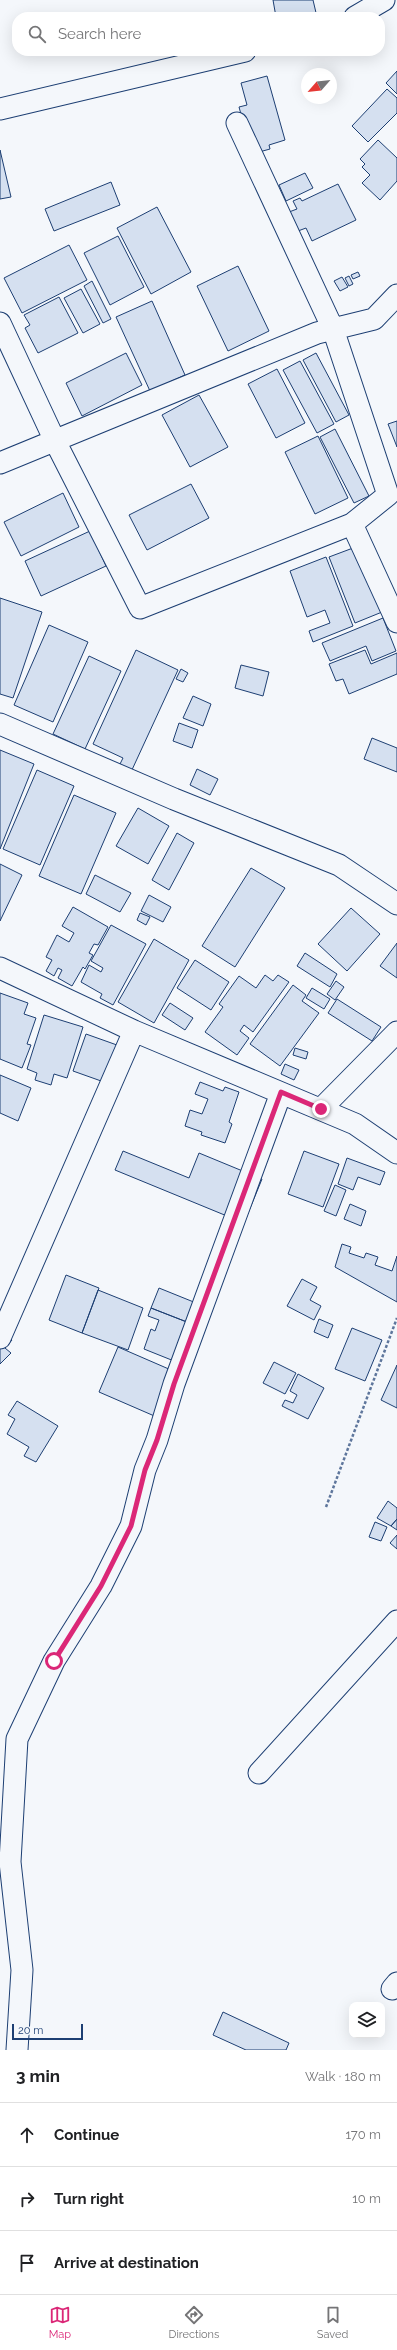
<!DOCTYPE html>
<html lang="en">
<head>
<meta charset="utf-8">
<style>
	:root { --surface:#fff; --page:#f2f2f2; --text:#202124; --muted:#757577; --line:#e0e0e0; --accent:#db2777 }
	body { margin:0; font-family:Raleway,sans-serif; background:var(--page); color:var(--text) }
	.controls { position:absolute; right:12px; bottom:12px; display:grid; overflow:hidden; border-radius:8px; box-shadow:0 4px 16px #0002 }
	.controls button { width:36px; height:36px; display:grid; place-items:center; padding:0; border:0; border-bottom:1px solid var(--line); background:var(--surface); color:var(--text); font:20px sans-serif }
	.compass { position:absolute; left:301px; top:68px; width:36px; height:36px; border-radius:50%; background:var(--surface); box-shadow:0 4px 16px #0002; rotate:242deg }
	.scale { position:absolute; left:12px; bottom:10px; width:71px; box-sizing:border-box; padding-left:4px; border:2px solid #1d3f73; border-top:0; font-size:11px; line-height:14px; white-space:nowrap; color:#1d3f73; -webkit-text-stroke:3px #f4f7fb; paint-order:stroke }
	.stop { position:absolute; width:12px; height:12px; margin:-9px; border:3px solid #db2777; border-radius:50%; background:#fff }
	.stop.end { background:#db2777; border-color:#fff; box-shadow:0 1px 4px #0008 }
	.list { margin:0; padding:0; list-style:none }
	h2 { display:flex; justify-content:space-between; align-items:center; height:52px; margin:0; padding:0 16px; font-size:17px }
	h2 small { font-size:13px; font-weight:400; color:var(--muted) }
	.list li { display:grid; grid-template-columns:26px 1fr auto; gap:12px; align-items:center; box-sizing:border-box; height:64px; padding:0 16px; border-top:1px solid var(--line) }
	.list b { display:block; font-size:15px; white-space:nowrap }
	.list em { font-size:13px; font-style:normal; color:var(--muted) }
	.icon { flex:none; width:22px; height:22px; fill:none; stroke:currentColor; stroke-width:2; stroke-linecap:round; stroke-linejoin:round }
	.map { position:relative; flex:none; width:397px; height:2050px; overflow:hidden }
	.search { position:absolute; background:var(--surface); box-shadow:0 4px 16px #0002; left:12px; right:12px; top:12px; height:44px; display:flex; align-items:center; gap:10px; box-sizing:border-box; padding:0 14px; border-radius:16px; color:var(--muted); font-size:15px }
	.sheet { height:244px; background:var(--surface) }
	nav { display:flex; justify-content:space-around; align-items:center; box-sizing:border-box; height:56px; border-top:1px solid var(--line); background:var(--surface); font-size:11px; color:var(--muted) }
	nav a { display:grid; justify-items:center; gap:2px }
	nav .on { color:var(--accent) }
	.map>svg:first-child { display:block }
	.building { fill:#d5e0f0; stroke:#1d3f73 }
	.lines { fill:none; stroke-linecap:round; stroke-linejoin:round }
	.street-casing { stroke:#1d3f73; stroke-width:23 }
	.path { stroke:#5e769c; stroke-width:2.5; stroke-dasharray:3 2; stroke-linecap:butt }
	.street { stroke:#f4f7fb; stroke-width:21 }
	.route { stroke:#db2777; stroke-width:5 }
</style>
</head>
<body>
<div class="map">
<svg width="397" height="2050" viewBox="0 0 397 2050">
	<rect width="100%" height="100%" fill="#f4f7fb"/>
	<!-- building -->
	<path class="building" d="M273,0H313L317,17H276Z
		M397,71V94L386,83Z
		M267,76L285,140L269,145L270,149L252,154L239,107L247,105L241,83Z
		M387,89L397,98V113L368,142L352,126Z
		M378,140L397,158V181L380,200L362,183L370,175L362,167L365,164L360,159Z
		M0,150L11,197L0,199Z
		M305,173L313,188L286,201L279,185Z
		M111,182L120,205L54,231L45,209Z
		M338,184L356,220L312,241L306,228L298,231L289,212L297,209L293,201L300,198L302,201Z
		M157,207L191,272L151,294L117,228Z
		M118,236L144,287L110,305L84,253Z
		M69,245L87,280L22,313L4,278Z
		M238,266L269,331L228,351L197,286Z
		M358,272L360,276L353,279L351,275Z
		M349,276L353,284L349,286L345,278Z
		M342,277L348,287L340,291L334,281Z
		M92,281L111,319L103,323L84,286Z
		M81,289L100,324L83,333L64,298Z
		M59,297L78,333L38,353L25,328L30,325L24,315Z
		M152,301L185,375L150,391L116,317Z
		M126,353L142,385L82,416L66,383Z
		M316,353L349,415L336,422L303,360Z
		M300,361L334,424L317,433L283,370Z
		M277,369L305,423L276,438L248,384Z
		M199,395L228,447L190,467L162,415Z
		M397,421V447L388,424Z
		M335,429L369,496L354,503L320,437Z
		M318,436L348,498L315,514L285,452Z
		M191,484L209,518L147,550L129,515Z
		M63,493L79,527L21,556L4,522Z
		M90,531L106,566L41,596L25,561Z
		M361,545L387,610L355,623L329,557Z
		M326,557L353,626L313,642L309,631L330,623L325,610L307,617L290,571Z
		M0,598L42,612L13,698L0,694Z
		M383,618L396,651L372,661L366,646L330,661L322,643Z
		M49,625L88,642L53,722L14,705Z
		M136,650L178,670L131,772L119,766L123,758L93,744Z
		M365,650L371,664L397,653V674L349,694L343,679L336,681L329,664Z
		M89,656L121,671L85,749L53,734Z
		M241,665L269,672L263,696L235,688Z
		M181,669L188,673L183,682L176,679Z
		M193,696L211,704L203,726L183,718Z
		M179,723L198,730L192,748L173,741Z
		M372,738L397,748V772L364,759Z
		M0,750L34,764L0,849Z
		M197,769L218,779L210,795L190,785Z
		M37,770L74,786L40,865L3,849Z
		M74,795L116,813L81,894L39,876Z
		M138,808L169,826L148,864L116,846Z
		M177,833L194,843L169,890L152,880Z
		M0,864L22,875L0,921Z
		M251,868L285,888L235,967L202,946Z
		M95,875L131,893L120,912L86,894Z
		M149,895L171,907L163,922L141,911Z
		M73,907L108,927L98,945L94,944L89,953L93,955L85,969L83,967L72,986L58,978L62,970L58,968L54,976L46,971L52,960L46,957L57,935L69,942L74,933L62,926Z
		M351,908L380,934L347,971L318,944Z
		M140,913L150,917L146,925L137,920Z
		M111,925L146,944L113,1005L100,998L102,994L81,982L89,965L101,972L103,968L91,961Z
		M154,939L189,960L154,1023L118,1002Z
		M397,943V978L380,966Z
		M305,953L337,974L330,987L297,966Z
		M195,960L229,982L211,1010L177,988Z
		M265,975L273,981L278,975L289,982L253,1032L244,1025L240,1031L249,1038L237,1055L205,1032L223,1007L219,1004L239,976L256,988Z
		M336,981L344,987L335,1000L327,994Z
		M293,985L306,995L302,1001L319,1013L280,1066L250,1044Z
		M312,988L330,999L324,1009L306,998Z
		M0,993L28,1003L24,1014L36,1018L27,1044L31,1045L22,1068L0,1059Z
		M337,999L381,1027L372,1041L328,1013Z
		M170,1003L193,1018L185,1030L162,1015Z
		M44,1015L83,1027L67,1078L54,1074L51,1085L35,1080L37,1073L27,1069Z
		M86,1034L131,1050L118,1087L73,1071Z
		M295,1048L308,1052L306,1059L293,1055Z
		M285,1064L299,1070L294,1080L281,1074Z
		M0,1075L31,1088L18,1121L0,1113Z
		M200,1082L223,1091L225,1087L239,1092L229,1122L232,1124L225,1143L201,1135L202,1132L185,1126L190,1110L202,1114L208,1099L195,1094Z
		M123,1151L189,1178L199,1153L262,1179L244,1223L115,1170Z
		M304,1151L339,1164L323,1207L288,1194Z
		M347,1158L385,1172L380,1185L358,1177L353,1190L338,1184Z
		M335,1185L346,1190L336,1216L324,1211Z
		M350,1204L366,1211L361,1226L344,1219Z
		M342,1244L351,1247L349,1253L364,1258L366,1253L378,1257L375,1265L392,1271L397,1256V1302L335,1267Z
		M66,1275L99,1288L82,1333L49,1320Z
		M302,1279L317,1287L310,1300L321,1306L314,1320L287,1306Z
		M159,1288L211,1309L192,1324L151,1308Z
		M98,1290L143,1308L128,1350L82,1333Z
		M151,1308L192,1324L184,1365L144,1349L151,1329L155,1331L159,1320L148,1316Z
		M319,1319L333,1325L328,1338L314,1332Z
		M352,1328L382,1340L365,1381L335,1369Z
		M0,1329L12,1340L5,1348L11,1353L0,1364Z
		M118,1347L178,1373L159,1418L99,1392Z
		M274,1362L296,1373L285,1394L263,1383Z
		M397,1365V1408L381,1400Z
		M298,1374L324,1388L308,1419L282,1406L285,1400L293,1403L297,1395L290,1391Z
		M17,1401L58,1426L36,1462L24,1456L29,1447L7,1434L15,1419L8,1415Z
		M388,1501L397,1508V1519L391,1526L377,1518Z
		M397,1519V1530L391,1526Z
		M375,1522L387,1527L381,1541L369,1537Z
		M397,1535V1549L390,1543Z
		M223,2012L289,2043L286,2050H246L213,2035Z"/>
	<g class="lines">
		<defs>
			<path id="street" d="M355,17L384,0
				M0,109L245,51
				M0,323L55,441L140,608L352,524L388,495L333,329L237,123
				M0,463L317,333L374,319L397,295
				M352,524L397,622
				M0,724L174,799L339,865L397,904
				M0,968L134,1031L355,1124L397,1153
				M321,1109L397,1032
				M0,1338L134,1031
				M259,1773L397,1621
				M392,1989L397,1983
				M17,2050L22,1970L10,1862L17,1739L54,1661L101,1586L131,1526L145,1470L157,1440L174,1384L281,1093"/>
		</defs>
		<!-- street casing -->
		<use href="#street" class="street-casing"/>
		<!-- path -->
		<path class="path" d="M326,1507L397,1318"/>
		<!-- street -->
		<use href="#street" class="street"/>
	</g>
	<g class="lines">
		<!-- route -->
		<path class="route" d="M54,1661L101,1586L131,1526L145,1470L157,1440L174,1384L281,1092L321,1109"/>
	</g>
</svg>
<div class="controls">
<button><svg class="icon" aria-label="layers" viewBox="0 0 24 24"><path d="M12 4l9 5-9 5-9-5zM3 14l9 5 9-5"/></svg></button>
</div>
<svg class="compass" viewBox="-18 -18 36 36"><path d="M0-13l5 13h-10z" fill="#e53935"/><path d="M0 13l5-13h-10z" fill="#757577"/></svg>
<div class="scale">20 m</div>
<div class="stop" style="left:54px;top:1661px"></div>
<div class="stop end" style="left:321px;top:1109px"></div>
<div class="search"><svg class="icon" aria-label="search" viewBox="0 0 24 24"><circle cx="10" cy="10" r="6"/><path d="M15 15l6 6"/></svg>Search here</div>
</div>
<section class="sheet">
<h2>3 min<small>Walk · 180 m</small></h2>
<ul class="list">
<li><svg class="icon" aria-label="ahead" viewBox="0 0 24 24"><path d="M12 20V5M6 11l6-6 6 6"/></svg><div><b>Continue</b></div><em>170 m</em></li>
<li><svg class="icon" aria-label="right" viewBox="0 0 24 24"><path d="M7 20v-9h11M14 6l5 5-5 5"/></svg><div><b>Turn right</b></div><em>10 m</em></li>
<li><svg class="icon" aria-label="arrive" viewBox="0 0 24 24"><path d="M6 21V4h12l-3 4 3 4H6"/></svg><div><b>Arrive at destination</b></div></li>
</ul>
</section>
<nav>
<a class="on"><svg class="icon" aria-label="map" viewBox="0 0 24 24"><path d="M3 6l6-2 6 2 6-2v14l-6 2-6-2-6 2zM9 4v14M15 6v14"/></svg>Map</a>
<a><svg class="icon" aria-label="directions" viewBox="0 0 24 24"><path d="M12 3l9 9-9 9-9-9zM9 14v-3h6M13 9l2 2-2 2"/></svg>Directions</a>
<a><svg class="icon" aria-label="saved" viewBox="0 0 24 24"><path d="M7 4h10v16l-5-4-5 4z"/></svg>Saved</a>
</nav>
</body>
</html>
